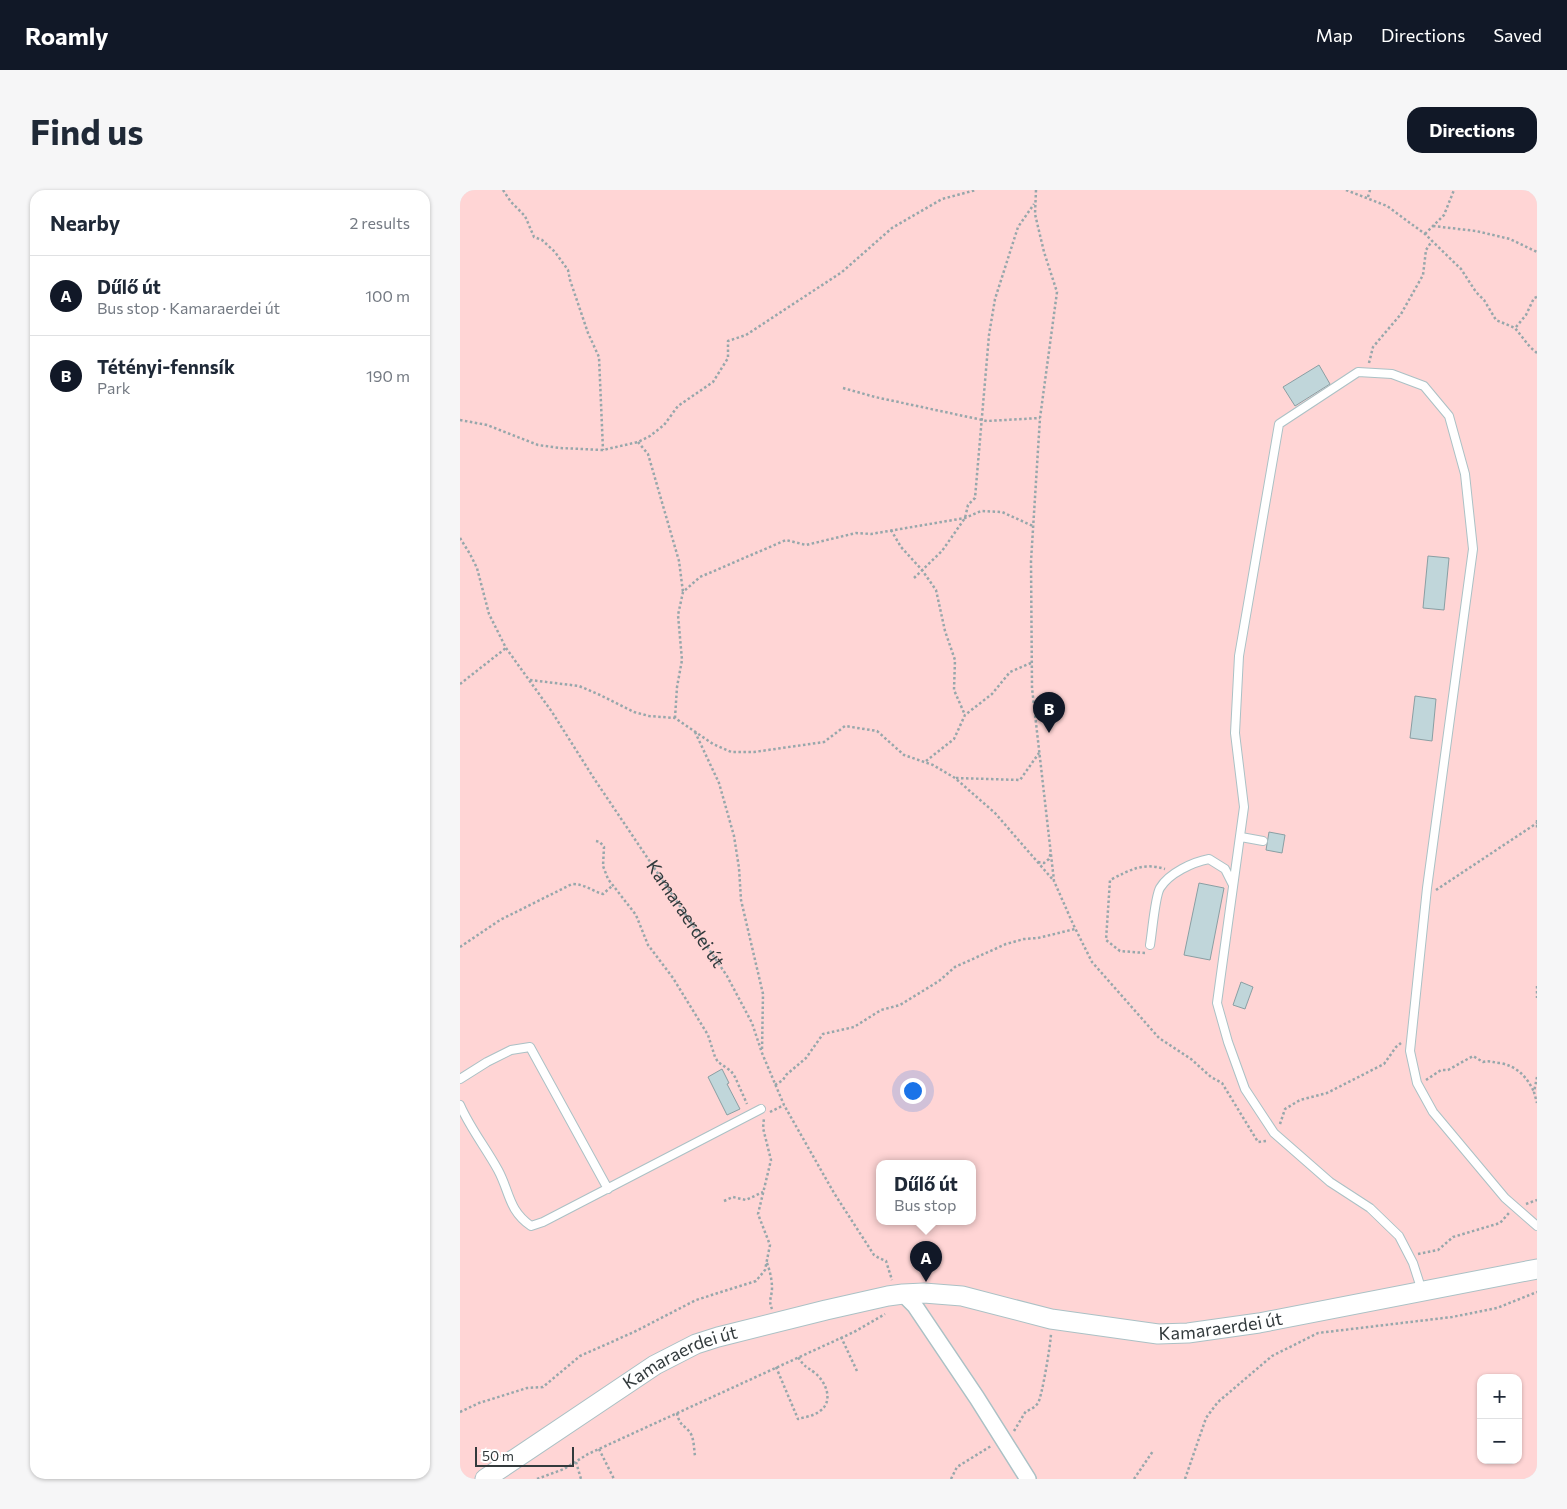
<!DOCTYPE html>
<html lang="en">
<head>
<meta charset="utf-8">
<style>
	:root { --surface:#fff; --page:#f6f6f7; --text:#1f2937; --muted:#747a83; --line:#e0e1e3; --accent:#111827 }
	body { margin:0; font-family:Commissioner,sans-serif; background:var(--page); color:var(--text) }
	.controls { position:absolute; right:15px; bottom:15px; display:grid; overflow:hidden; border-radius:10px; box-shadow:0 1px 4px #0004 }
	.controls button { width:45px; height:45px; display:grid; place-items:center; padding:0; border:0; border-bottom:1px solid var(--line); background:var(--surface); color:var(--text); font:25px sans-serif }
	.scale { position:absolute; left:15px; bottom:12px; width:99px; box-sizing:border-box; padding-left:5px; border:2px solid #323a3c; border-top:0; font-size:14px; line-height:18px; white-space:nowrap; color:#323a3c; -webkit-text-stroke:4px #fff; paint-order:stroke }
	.you { position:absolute; left:452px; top:900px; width:18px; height:18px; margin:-12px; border:4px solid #fff; border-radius:50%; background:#1a73e8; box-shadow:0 0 0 8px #1a73e833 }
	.badge { display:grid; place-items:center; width:32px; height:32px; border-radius:50%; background:var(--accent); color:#fff; font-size:16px; font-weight:700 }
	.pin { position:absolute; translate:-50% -41px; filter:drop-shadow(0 1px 2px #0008) }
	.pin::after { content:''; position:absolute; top:26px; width:18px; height:15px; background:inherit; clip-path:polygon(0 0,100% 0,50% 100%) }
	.popup { position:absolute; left:416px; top:970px; width:100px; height:65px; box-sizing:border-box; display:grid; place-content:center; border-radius:10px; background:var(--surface); filter:drop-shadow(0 1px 4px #0005); font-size:16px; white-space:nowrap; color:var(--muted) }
	.popup b { font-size:19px; color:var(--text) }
	.popup::after { content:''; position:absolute; left:50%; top:100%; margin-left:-10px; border:10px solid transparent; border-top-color:var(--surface) }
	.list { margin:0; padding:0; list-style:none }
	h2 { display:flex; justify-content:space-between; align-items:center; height:65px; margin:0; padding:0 20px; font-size:21px }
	h2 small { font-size:16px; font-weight:400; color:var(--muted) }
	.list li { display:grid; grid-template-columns:32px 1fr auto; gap:15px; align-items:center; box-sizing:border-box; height:80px; padding:0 20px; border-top:1px solid var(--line) }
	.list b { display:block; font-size:19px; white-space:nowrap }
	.list p { margin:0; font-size:16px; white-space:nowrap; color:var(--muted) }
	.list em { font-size:16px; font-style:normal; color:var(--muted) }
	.map { position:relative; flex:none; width:1077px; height:1289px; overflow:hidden; border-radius:15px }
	header { display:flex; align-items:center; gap:30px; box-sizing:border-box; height:70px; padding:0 25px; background:var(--accent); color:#fff }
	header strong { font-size:24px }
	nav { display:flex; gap:28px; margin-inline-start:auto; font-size:18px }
	.intro { display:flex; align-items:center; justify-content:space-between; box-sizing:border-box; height:120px; padding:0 30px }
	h1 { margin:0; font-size:35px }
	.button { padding:12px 22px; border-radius:15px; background:var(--accent); color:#fff; font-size:18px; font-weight:700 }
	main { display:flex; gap:30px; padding:0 30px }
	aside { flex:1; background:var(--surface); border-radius:15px; box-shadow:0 1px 4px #0004 }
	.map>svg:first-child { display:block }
	.green { fill:#ffd5d5; fill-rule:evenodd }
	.building { fill:#c0d6da; stroke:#8a9fa3 }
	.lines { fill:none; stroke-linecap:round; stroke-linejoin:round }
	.service-casing { stroke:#abc1c5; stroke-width:10 }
	.minor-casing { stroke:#abc1c5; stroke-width:18 }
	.tertiary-casing { stroke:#abc1c5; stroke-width:21 }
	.path { stroke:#97a7ab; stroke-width:2.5; stroke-dasharray:2.5 2.5; stroke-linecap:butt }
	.service { stroke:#fff; stroke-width:8 }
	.minor { stroke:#fff; stroke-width:15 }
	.tertiary { stroke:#fff; stroke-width:19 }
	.labels { text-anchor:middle; stroke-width:4; stroke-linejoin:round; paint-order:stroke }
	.street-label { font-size:18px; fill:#323a3c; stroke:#fff }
</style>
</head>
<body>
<header>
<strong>Roamly</strong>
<nav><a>Map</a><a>Directions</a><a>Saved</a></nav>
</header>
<div class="intro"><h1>Find us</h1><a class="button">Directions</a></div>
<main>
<aside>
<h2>Nearby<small>2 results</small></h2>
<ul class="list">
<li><span class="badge">A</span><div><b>Dűlő út</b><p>Bus stop · Kamaraerdei út</p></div><em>100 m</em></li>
<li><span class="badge">B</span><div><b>Tétényi-fennsík</b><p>Park</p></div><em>190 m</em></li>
</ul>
</aside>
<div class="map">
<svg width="1077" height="1289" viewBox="0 0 1077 1289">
	<rect width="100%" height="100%" fill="#ddf3f8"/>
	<!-- green -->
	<path class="green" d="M0,0H1077V1289H0ZM420,973H512V1031H420ZM1021,1188H1058V1270H1021Z"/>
	<!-- building -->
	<path class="building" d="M859,175L870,194L835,216L823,197Z
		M968,366L989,368L984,420L963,418Z
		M955,506L976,509L972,551L950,548Z
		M809,642L825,645L822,663L806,660Z
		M739,693L764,698L750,770L724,765Z
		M781,792L793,797L785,819L773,815Z
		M262,879L269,893L267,894L280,919L267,925L248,887Z"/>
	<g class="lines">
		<defs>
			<path id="service" d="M781,647L803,651
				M690,755C692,744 695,706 700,698C709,683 733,672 749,669L765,679L773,695
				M0,889L27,872L51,860L70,857L148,999
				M0,915C10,938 26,958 38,980C50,1002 48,1020 71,1036L83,1032L301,919
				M962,1101L953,1073L939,1046L910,1018L870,992L814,943L785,899L768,852L757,813L784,617L775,543L779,466L819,234L898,182L932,184L964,196L989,226L1005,284L1013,359L967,698L950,861L957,893L973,922L1045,1008L1077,1036"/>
			<path id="minor" d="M443,1104L455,1116L517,1208L568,1289"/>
			<g id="tertiary">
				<path id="s2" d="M25,1289L195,1175L236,1154L258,1147L366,1120L428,1106L443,1104L464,1103L502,1106L591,1129L698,1144L728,1143L799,1133L1077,1079"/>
			</g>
		</defs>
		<!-- service casing -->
		<use href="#service" class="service-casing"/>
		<!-- minor casing -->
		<use href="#minor" class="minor-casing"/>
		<!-- tertiary casing -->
		<use href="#tertiary" class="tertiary-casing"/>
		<!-- path -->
		<g class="path">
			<path d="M43,0L51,12L65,26L74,47L82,50L95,62L108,80L110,90L128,143L139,167L143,260"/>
			<path d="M576,0L575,24L584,62L597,102L580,228L571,371L572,498L594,691L613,734L632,772L699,848L731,869L751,887L762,893L798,952L806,951"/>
			<path d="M886,0L927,16L965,44L1001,79L1016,102L1024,110L1036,130L1055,138L1070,157L1077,163"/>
			<path d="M908,7L910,0"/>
			<path d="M973,36L1016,41L1050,49L1077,62"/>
			<path d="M965,44L984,25L994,0"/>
			<path d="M1056,137L1066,125L1074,108L1077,107"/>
			<path d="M909,173L913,157L941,124L963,85L966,60L972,51"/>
			<path d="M383,198L415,207L527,231L580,228"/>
			<path d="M0,230L27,235L78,255L100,258L143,260L178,252L190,246L204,235L218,216L253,192L268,168V151L286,145L382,82L432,38L482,9L516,0"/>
			<path d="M178,252L188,264L219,371L223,402"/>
			<path d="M431,340L441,357L462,380L476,400L485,441L495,470L494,500L505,525"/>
			<path id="s1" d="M0,348L10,364L17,378L29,424L46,458L92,522L135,590L267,786L292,833L302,863L324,915L374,1003L414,1065L419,1068L426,1071L432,1090"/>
			<path d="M454,388L482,361L505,328L508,315L515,308L529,145L535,109L558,37L574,14"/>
			<path d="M70,490L119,496L140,505L174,522L189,526L215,528L253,554L271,562H294L364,552L385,536L417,541L444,565L473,575L495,588L535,623L594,691"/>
			<path d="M0,494L46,458"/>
			<path d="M215,528L217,497L222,470L218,425L223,402L240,387L326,350L346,355L396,343L411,344L505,328L521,321L542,322L573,336"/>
			<path d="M235,542L259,593L274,646L279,678L281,710L303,804L302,861"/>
			<path d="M466,571L494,549L505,525L532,504L550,482L571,473"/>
			<path d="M496,588L560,590L579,563"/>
			<path d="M1077,630V640"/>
			<path d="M136,651L140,652L144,657L143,676L148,689L176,725L188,755L213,788L248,845L255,867L258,872L271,881L275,887L287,914"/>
			<path d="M578,672L584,673L589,669L591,662"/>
			<path d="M976,700L1077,633"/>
			<path d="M0,757L40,730L112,694C125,694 132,701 143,704L152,696"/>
			<path d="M685,763L660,761L646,750L650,690C670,680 683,672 705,679"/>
			<path d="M1077,796V808"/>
			<path d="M1077,887L1074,902L1077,913"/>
			<path d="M966,890L981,880H988L1013,866L1023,872C1030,870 1034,873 1040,873C1057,876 1067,887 1074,902"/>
			<path d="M315,895L323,890L326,885L346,868L363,844L394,837L421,820L440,815L479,791L495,777L546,754L564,749L578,748L615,739"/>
			<path d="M310,922L324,915"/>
			<path d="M820,934L825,919L840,910L867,903L924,874L936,857L941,853"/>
			<path d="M264,1011L273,1007L286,1010L303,1002"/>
			<path d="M1066,1014L1077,1010"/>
			<path d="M958,1064L978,1060L993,1047L1040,1033L1049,1023"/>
			<path d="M307,1073C310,1081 312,1090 312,1098C312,1107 308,1110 312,1119"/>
			<path d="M381,1147L397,1181"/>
			<path d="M316,1177L338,1229C345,1227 354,1226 360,1221C374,1211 366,1192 355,1183C346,1176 345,1178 338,1167"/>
			<path d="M0,1222L19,1213L67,1198L83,1197L120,1166L174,1142L236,1110L296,1091L305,1080L310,1055L298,1024L311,970L303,938L304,928"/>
			<path d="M217,1223C220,1238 225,1234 231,1244C234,1250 234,1259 235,1266"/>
			<path d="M554,1241L566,1221C571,1220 575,1217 578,1213C582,1207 591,1152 591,1143"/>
			<path d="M139,1259L154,1289"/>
			<path d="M116,1272L121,1289"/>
			<path d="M77,1289L104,1279L128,1264L394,1142L425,1124"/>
			<path d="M491,1289L497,1277L531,1256"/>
			<path d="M674,1289L693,1261"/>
			<path d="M725,1289L746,1228L758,1212L812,1166L858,1143L992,1127L1037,1118L1077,1102"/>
		</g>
		<!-- service -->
		<use href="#service" class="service"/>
		<!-- minor -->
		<use href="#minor" class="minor"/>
		<!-- tertiary -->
		<use href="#tertiary" class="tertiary"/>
	</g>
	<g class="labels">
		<!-- street labels -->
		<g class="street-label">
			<text dy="6" stroke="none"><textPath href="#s1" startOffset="441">Kamaraerdei út</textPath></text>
			<text dy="6" stroke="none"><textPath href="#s2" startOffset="786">Kamaraerdei út</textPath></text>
			<text dy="6" stroke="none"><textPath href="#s2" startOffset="231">Kamaraerdei út</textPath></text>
		</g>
	</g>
</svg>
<div class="controls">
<button>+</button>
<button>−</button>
</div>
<div class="scale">50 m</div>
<div class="you"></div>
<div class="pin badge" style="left:466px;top:1092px">A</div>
<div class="popup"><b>Dűlő út</b>Bus stop</div>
<div class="pin badge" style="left:589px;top:543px">B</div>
</div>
</main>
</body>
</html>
